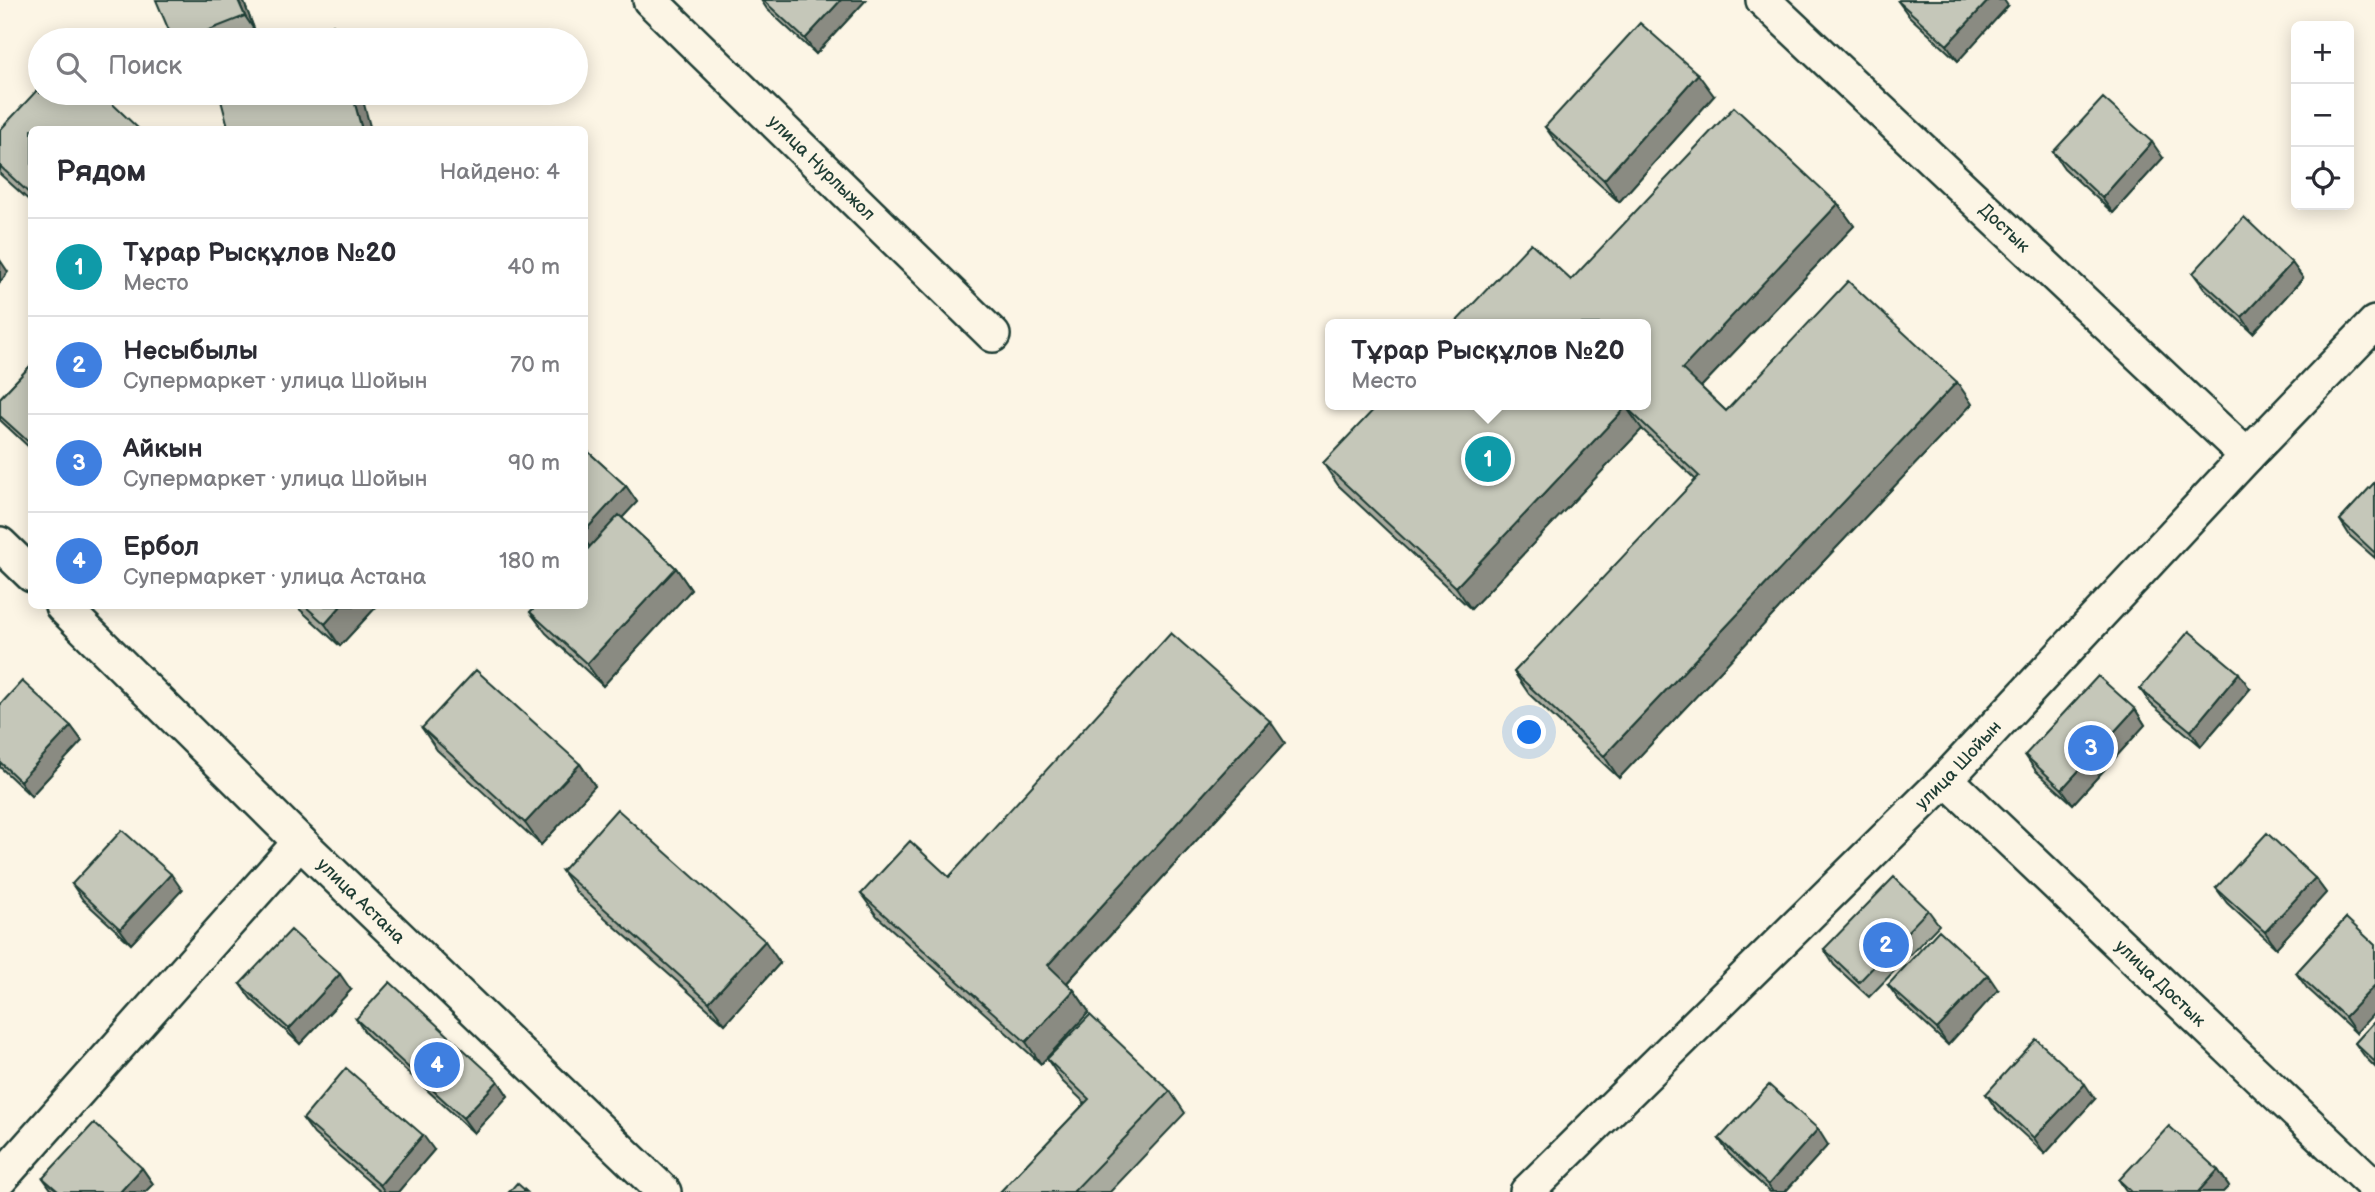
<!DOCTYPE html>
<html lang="ru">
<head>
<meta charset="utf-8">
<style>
	:root { --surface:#fff; --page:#f7f7f7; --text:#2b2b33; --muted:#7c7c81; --line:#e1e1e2; --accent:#0f766e }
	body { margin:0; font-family:"Balsamiq Sans",sans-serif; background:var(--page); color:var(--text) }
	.controls { position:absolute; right:21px; top:21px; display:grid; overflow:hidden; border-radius:10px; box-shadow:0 4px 18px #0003 }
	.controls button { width:63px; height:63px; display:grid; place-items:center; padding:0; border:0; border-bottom:2px solid var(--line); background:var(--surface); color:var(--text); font:35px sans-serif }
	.you { position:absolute; left:1530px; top:733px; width:24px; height:24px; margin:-18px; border:5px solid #fff; border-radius:50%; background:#1a73e8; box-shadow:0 0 0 10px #1a73e833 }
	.badge { display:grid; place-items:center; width:46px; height:46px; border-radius:50%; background:var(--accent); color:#fff; font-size:23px; font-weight:700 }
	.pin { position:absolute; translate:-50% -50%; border:4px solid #fff; box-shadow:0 2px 7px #0006 }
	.popup { position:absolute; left:1325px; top:319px; width:326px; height:91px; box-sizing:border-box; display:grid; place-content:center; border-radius:10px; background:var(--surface); filter:drop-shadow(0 2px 5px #0005); font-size:23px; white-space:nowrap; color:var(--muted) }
	.popup b { font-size:26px; color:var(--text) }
	.popup::after { content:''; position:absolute; left:50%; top:100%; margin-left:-14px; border:14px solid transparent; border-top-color:var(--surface) }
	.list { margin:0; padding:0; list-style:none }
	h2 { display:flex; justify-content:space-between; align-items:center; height:91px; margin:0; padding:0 28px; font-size:30px }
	h2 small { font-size:23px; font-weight:400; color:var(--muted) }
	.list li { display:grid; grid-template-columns:46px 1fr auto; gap:21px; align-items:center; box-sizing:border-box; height:98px; padding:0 28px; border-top:2px solid var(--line) }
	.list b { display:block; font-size:26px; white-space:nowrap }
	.list p { margin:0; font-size:23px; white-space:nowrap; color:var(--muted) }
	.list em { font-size:23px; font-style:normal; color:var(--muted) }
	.icon { flex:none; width:38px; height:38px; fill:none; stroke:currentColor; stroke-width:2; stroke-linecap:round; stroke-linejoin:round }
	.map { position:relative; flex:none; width:2375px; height:1192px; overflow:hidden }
	.search { position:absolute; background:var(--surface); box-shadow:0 4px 18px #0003; left:28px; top:28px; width:560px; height:77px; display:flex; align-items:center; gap:18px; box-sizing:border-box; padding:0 24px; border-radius:38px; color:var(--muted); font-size:26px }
	.panel { position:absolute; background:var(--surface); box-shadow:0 4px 18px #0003; left:28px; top:126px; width:560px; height:483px; border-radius:10px }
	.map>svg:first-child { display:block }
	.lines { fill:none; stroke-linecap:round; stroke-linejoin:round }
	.street-casing { stroke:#1f3d34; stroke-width:38 }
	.street { stroke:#fcf5e5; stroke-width:33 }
	.wall { fill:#a9ab9f; stroke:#1f3d34; stroke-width:2 }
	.shaded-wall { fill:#8a8b82; stroke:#1f3d34; stroke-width:2 }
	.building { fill:#c5c7b9; stroke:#1f3d34; stroke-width:2 }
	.labels { text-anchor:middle; stroke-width:5; stroke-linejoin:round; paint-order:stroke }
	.street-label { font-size:18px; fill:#1f3d34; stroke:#fcf5e5 }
</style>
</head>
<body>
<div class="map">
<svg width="2375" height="1192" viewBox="0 0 2375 1192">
	<rect width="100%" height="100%" fill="#fcf5e5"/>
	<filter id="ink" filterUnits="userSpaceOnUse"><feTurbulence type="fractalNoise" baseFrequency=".0143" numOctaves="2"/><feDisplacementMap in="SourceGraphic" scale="14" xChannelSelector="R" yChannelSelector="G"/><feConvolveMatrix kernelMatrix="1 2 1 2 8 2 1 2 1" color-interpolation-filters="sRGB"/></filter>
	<g filter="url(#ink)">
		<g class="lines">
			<defs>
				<g id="street">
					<path id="s1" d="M650,0L993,335"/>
					<path id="s2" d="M1763,0L2247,456"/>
					<path d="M0,544L32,575"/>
					<path id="s3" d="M62,606L300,842L664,1192"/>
					<path id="s4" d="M1946,779L2375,1187"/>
					<path d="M0,1179L300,842"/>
					<path id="s5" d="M1527,1192L1946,779L2247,456L2375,323"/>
				</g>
			</defs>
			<!-- street casing -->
			<use href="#street" class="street-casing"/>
			<!-- street -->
			<use href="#street" class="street"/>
		</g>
		<!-- wall -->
		<path class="wall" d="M243,0L255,31L232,40H173Z
			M761,0H866L816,54L767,9Z
			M1898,1L2008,6L1958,61L1909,16Z
			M1714,96L1619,202L1561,149L1545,127Z
			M0,130H32V203L0,174Z
			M2053,152L2163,158L2113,213L2064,168Z
			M1838,204L1854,226L1701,387L1726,411L1972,404L1619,778L1529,694L1514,672L1696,480L1642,429L1471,609L1338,485L1323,463L1571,280Z
			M2292,263L2303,278L2253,333L2204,288L2193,273Z
			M32,364V450L0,420V398Z
			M584,448L626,486L637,502L622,518L676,568L691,590L603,686L546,633L530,612L590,547L584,543Z
			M2375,482V558L2350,536L2340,520Z
			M296,606H377L340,646Z
			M2140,689H2250L2201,746L2151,704Z
			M0,705L71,726L82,741L31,796L0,767Z
			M2135,709L2145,725L2073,804L2036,771L2025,755Z
			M422,728L580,764L595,786L541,845L437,750Z
			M1285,743L1067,983L1074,990L1089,1012L1041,1064L877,916L861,894L949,877Z
			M562,871L780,963L725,1024L577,893Z
			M2315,878L2326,893L2276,948L2227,903L2216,888Z
			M72,884L182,890L131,944L83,900Z
			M1928,910L1939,925L1869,997L1834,965L1824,949Z
			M2346,918L2356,1033L2307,988L2296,973Z
			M240,984L351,990L300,1044L251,999Z
			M1888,985L1998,990L1948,1045L1899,1000Z
			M356,1019L498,1081L508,1096L474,1133L366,1034Z
			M2375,1021V1067L2366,1058L2355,1043Z
			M1047,1059L1170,1091L1185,1113L1110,1192H1000L1085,1103L1062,1081Z
			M1986,1094L2095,1099L2045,1154L1996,1109Z
			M303,1119L434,1150L398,1192H381L314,1134Z
			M1719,1139L1828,1145L1785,1192H1770L1729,1154Z
			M142,1168L153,1184L145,1192H53L43,1178Z
			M2218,1170L2229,1186L2223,1192H2127L2119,1180Z"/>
		<!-- shaded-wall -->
		<path class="shaded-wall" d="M238,0H243L255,31L245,16Z
			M841,0H866L816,54L805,39Z
			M1989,0H2004L2008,6L1958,61L1947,45Z
			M333,25L344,40H337Z
			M1698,74L1714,96L1619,202L1604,180Z
			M352,93H361L371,130H362Z
			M2152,142L2163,158L2113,213L2102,198Z
			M1838,204L1854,226L1697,391L1682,369Z
			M0,260L8,272L0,282Z
			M2292,263L2303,278L2253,333L2242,317Z
			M1957,382L1972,404L1619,778L1604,756Z
			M1626,407L1642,429L1471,609L1456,587Z
			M626,486L637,502L592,550L584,539V532Z
			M676,568L691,590L603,686L587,664Z
			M341,606H377L340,646L325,624Z
			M2239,673L2250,689L2201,746L2191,731Z
			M2135,709L2145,725L2073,804L2062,789Z
			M1270,721L1285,743L1063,987L1048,965Z
			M71,726L82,741L31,796L20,781Z
			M580,764L595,786L541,845L525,823Z
			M171,874L182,890L131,944L120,929Z
			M2315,878L2326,893L2276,948L2265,932Z
			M765,941L780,963L725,1024L709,1002Z
			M340,974L351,990L300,1044L289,1029Z
			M1988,975L1998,990L1948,1045L1937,1029Z
			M2375,985V1012L2356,1033L2345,1017Z
			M1074,990L1089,1012L1041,1064L1026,1042Z
			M498,1081L508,1096L474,1133L463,1118Z
			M2085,1084L2095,1099L2045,1154L2034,1138Z
			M1818,1129L1828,1145L1785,1192H1773L1768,1185Z
			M423,1135L434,1150L398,1192H385L380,1185Z
			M142,1168L153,1184L145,1192H120Z
			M2218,1170L2229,1186L2223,1192H2198Z"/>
		<!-- building -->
		<path class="building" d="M156,0H238L245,16L184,40H173Z
			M763,0H841L805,39Z
			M1899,0H1989L1947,45L1898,1Z
			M1640,23L1698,74L1604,180L1545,127Z
			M333,25L337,40H275Z
			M40,87V93H101L140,130H32V196L0,166V130Z
			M219,93H352L362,130H229Z
			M2103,98L2152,142L2102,198L2053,152Z
			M1734,107L1838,204L1682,369L1726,411L1848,281L1957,382L1604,756L1514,672L1699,476L1626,407L1456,587L1323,463L1378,405H1646V324H1454L1531,243L1571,280Z
			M2244,217L2292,263L2242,317L2193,273Z
			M32,364V445L0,416V398Z
			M584,448L626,486L584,532Z
			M2375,482V553L2340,520Z
			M619,515L676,568L587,664L530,612L536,606H584V553Z
			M305,606H341L325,624Z
			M2189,631L2239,673L2191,731L2140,689Z
			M1171,633L1270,721L1048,965L1074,990L1026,1042L861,894L910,841L949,877Z
			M476,670L580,764L525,823L422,728Z
			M2098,676L2135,709L2062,789L2025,755Z
			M22,681L71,726L20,781L0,762V705Z
			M617,809L765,941L709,1002L562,871Z
			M122,830L171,874L120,929L72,884Z
			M2267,833L2315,878L2265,932L2216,888Z
			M1894,877L1928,910L1859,982L1824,949Z
			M2346,918L2375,945V985L2345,1017L2296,973Z
			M291,930L340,974L289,1029L240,984Z
			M1939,930L1988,975L1937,1029L1888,985Z
			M390,982L498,1081L463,1118L356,1019Z
			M1090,1015L1170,1091L1073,1192H1000L1089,1099L1047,1059Z
			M2375,1021V1062L2355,1043Z
			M2036,1039L2085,1084L2034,1138L1986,1094Z
			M346,1068L423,1135L380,1185L303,1119Z
			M1769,1085L1818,1129L1768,1185L1719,1139Z
			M94,1123L142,1168L120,1192H59L43,1178Z
			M2169,1126L2218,1170L2198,1192H2132L2119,1180Z
			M517,1183L527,1192H509Z"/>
	</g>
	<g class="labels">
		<!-- street labels -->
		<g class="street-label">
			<text dy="6" stroke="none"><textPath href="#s1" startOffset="240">улица Нурлыжол</textPath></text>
			<text dy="6" stroke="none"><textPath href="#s2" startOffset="332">Достык</textPath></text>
			<text dy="6" stroke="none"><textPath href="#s5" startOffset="607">улица Шойын</textPath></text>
			<text dy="6" stroke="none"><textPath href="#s3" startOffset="420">улица Астана</textPath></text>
			<text dy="6" stroke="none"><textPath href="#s4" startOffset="296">улица Достык</textPath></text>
		</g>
	</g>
</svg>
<div class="controls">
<button>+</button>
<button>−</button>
<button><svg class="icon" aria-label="locate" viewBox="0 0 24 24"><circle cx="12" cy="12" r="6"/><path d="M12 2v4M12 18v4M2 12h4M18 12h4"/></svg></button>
</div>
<div class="you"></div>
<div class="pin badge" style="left:1488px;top:459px;background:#0f9aa8">1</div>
<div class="popup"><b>Тұрар Рысқұлов №20</b>Место</div>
<div class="pin badge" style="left:1886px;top:945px;background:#3f7fe0">2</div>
<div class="pin badge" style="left:2091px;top:748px;background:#3f7fe0">3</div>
<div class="pin badge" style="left:437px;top:1065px;background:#3f7fe0">4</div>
<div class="search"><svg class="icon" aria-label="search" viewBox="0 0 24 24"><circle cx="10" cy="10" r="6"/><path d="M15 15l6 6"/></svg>Поиск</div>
<section class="panel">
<h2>Рядом<small>Найдено: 4</small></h2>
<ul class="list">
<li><span class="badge" style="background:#0f9aa8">1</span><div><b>Тұрар Рысқұлов №20</b><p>Место</p></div><em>40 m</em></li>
<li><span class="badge" style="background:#3f7fe0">2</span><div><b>Несыбылы</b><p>Супермаркет · улица Шойын</p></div><em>70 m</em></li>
<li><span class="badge" style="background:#3f7fe0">3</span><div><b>Айкын</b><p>Супермаркет · улица Шойын</p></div><em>90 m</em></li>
<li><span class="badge" style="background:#3f7fe0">4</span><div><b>Ербол</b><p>Супермаркет · улица Астана</p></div><em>180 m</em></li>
</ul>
</section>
</div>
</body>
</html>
